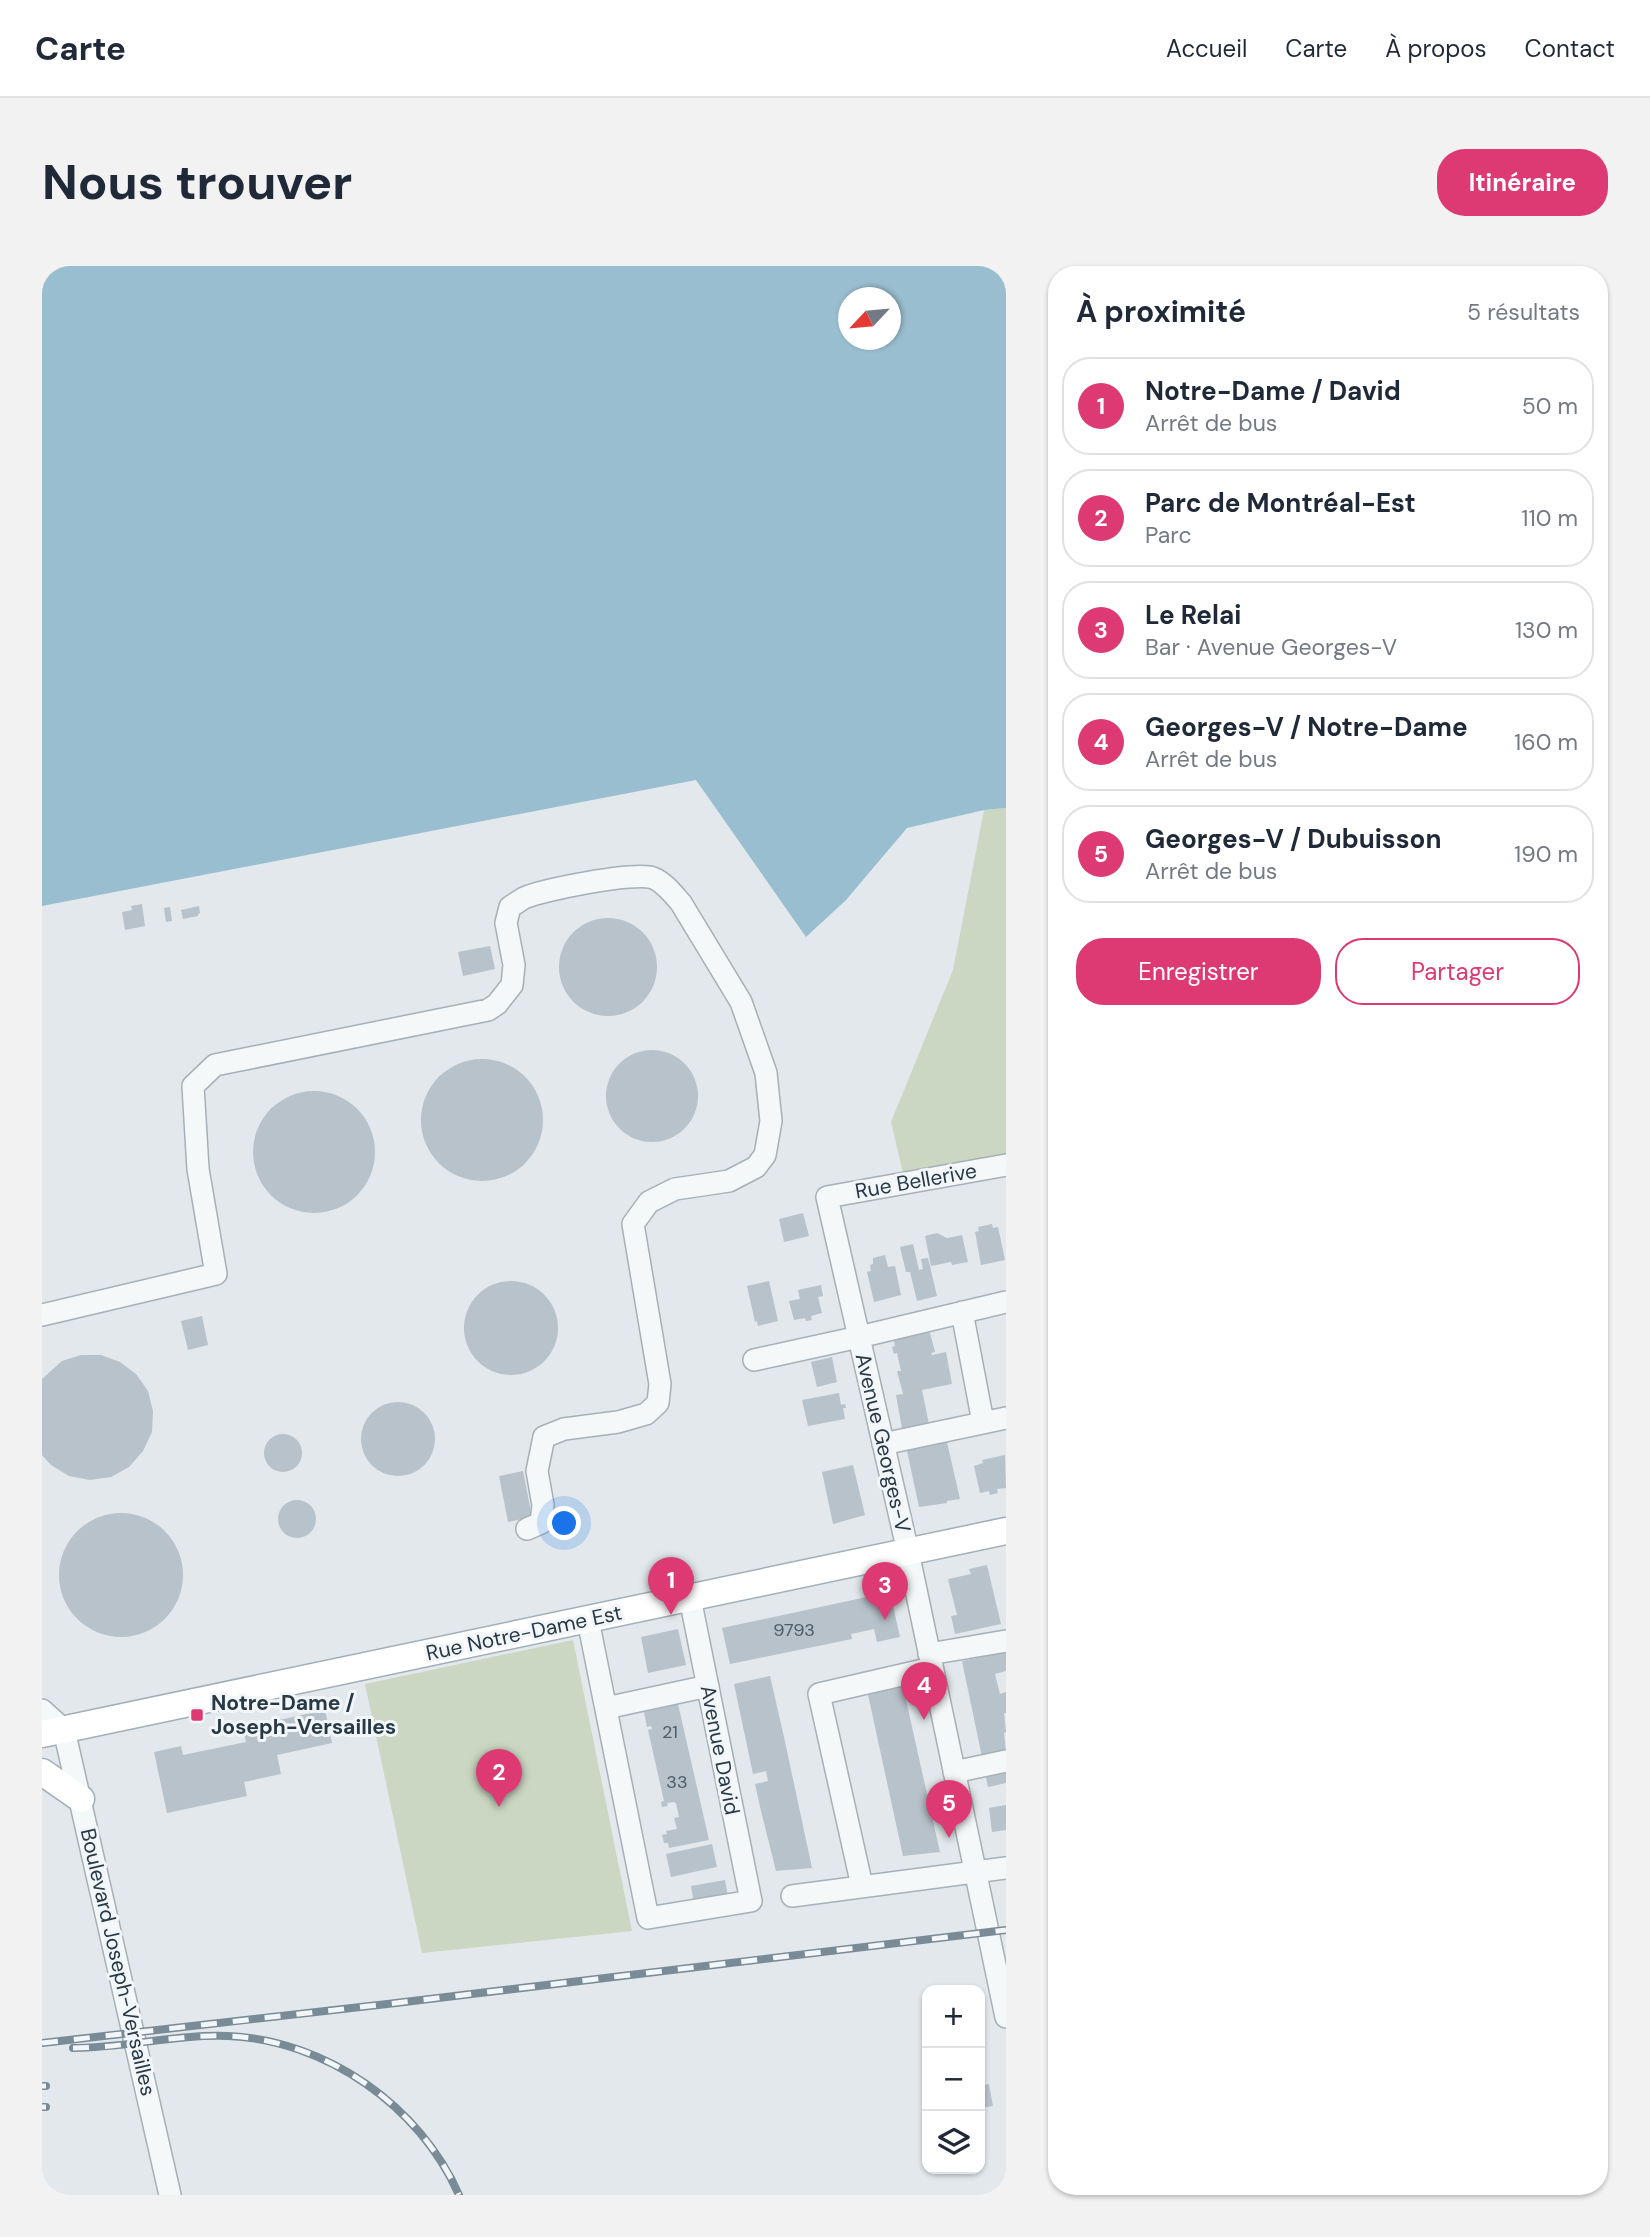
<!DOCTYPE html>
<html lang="fr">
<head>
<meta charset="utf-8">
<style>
	:root { --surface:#fff; --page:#f2f2f3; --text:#1f2937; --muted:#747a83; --line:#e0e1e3; --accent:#dd3a74 }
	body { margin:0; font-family:"DM Sans",sans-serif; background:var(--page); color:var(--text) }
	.controls { position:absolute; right:21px; bottom:21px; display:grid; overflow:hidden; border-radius:14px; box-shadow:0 2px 5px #0004 }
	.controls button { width:63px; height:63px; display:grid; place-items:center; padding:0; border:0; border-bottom:2px solid var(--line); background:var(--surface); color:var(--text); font:35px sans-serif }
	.compass { position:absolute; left:796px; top:21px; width:63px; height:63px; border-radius:50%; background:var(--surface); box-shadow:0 2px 5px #0004; rotate:244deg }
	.you { position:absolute; left:523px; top:1258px; width:24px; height:24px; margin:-18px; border:5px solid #fff; border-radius:50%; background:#1a73e8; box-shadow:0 0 0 10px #1a73e833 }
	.badge { display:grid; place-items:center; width:46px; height:46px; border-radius:50%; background:var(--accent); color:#fff; font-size:23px; font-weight:700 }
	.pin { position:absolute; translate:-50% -58px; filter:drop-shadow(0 2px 4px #0008) }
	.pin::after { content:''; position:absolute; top:37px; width:24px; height:21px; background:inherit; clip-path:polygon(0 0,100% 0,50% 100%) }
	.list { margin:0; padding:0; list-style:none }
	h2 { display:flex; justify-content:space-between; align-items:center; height:91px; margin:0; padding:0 28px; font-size:30px }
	h2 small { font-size:23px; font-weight:400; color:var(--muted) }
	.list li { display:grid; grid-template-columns:46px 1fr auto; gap:21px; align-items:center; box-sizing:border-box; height:98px; margin:0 14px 14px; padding:0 14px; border:2px solid var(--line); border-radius:28px }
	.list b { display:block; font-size:26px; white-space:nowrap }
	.list p { margin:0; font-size:23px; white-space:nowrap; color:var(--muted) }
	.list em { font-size:23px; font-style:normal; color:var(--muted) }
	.actions { display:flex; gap:14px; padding:21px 28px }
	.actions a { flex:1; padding:16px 0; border:2px solid var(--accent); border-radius:28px; text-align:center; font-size:24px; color:var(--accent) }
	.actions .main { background:var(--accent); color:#fff }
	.icon { flex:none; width:38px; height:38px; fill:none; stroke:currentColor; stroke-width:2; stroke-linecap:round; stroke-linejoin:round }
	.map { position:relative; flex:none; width:964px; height:1929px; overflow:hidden; border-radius:28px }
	header { display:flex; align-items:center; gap:42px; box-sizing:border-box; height:98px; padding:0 35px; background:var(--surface); border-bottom:2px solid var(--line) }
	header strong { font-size:33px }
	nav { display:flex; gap:38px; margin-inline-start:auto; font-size:24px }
	.intro { display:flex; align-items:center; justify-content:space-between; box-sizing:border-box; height:168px; padding:0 42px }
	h1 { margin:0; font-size:49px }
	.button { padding:18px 32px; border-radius:28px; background:var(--accent); color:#fff; font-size:24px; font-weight:700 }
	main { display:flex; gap:42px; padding:0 42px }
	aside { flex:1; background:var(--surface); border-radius:28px; box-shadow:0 2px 5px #0004 }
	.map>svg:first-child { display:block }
	.green { fill:#cbd7c2 }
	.water { fill:#99becf; fill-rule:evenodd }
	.building { fill:#b8c2ca }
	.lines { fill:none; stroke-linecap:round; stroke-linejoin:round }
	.minor-casing { stroke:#a6b0b7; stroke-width:24 }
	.major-casing { stroke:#a0afb9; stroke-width:29 }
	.minor { stroke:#f5f8f9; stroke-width:21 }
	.major { stroke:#fff; stroke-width:26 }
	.rail-casing { stroke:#798b97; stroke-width:8 }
	.rail { stroke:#f2f6f9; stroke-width:5; stroke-dasharray:16; stroke-linecap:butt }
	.poi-dot { fill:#dd3a74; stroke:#f2f6f9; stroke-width:2.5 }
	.labels { text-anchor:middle; stroke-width:6; stroke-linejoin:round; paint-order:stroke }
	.number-label { font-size:18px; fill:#4c5b67 }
	.street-label { font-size:21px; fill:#283946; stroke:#f2f6f9 }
	.poi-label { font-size:21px; font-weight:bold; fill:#283946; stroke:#f2f6f9; text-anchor:start }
</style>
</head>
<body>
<header>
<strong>Carte</strong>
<nav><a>Accueil</a><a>Carte</a><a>À propos</a><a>Contact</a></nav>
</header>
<div class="intro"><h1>Nous trouver</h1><a class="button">Itinéraire</a></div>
<main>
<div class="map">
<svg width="964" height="1929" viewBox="0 0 964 1929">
	<rect width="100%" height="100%" fill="#e2e8ec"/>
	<!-- green -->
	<path class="green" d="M964,542V892L861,907L849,856L911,704L942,544Z
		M531,1374L590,1665L380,1687L323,1418Z"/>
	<!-- water -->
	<path class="water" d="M0,0H964V542L942,544L865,562L804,634L764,671L654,514L0,640ZM806,32H848V74H806Z"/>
	<!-- building -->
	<path class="building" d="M100,638L103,660L83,664L80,646L90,644L89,640Z
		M157,640L158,647L156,648V650L141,653L139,644Z
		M128,641L130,655L124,656L122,642Z
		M517 701a49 49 0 1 1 98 0a49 49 0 1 1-98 0Z
		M448,680L453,703L421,710L416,686Z
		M564 830a46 46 0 1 1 92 0a46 46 0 1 1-92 0Z
		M379 854a61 61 0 1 1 122 0a61 61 0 1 1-122 0Z
		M211 886a61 61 0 1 1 122 0a61 61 0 1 1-122 0Z
		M761,947L767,970L742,976L737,953Z
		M950,958L951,962L956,961L963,994L939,999L933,966L937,965L936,961Z
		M895,967L905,972L920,969L926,996L910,999L909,996L889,1000L883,970Z
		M871,978L877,1004L881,1003L879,993L886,992L895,1030L875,1035L868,1006H864L858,981Z
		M843,989L846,1001L853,1000L859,1029L832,1036L825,1006L829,1005L828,999L831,998V992Z
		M727,1015L736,1055L716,1060L715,1055L713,1056L705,1020Z
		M422 1062a47 47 0 1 1 94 0a47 47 0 1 1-94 0Z
		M779,1019L781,1030L776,1031L780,1047L769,1050L770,1054L764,1055L763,1052L752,1054L747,1035L758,1033L756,1024Z
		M160,1050L166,1079L146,1084L139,1055Z
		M884,1064L885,1067H888L893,1086L889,1087L890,1089L904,1086L910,1118L880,1124L888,1163L861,1168L854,1129L861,1128L855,1105H859L855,1087L852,1088L850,1081L853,1080L851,1071Z
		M39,1089H59L78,1096L94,1108L106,1125L111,1145L110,1166L101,1185L87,1201L69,1211L48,1214L27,1210L9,1199L0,1189V1113L20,1095Z
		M790,1091L795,1116L775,1121L769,1096Z
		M797,1127L799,1139L803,1138L804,1142H801L803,1153L766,1160L760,1134Z
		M319 1173a37 37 0 1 1 74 0a37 37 0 1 1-74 0Z
		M222 1187a19 19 0 1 1 38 0a19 19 0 1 1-38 0Z
		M904,1172L918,1233L905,1235V1237L877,1241L864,1180Z
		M963,1189L964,1222L955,1223L956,1227L948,1229L947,1225L938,1227L932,1200L941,1197L940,1194Z
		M811,1199L823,1249L791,1258L780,1206Z
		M481,1205L490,1251L466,1256L457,1210Z
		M236 1253a19 19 0 1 1 38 0a19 19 0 1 1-38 0Z
		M17 1309a62 62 0 1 1 124 0a62 62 0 1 1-124 0Z
		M945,1299L959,1358L913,1368L909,1350L915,1349L906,1313L929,1308L927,1303Z
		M848,1326L858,1371L835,1376L832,1363L809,1368L810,1373L688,1398L680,1362Z
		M636,1363L644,1399L606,1407L599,1371Z
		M964,1386V1405L953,1408L958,1428L964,1426V1447H962L964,1466L962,1467L964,1486L940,1491L920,1395Z
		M728,1410L742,1471L770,1602L734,1605L719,1545L713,1518L726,1515L724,1505L711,1508L692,1418Z
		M860,1416L887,1537L898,1586L861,1590L825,1424Z
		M636,1438L667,1574L627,1582L626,1577H622L620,1569L625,1568L624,1565L635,1563L632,1552L637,1551L634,1537L632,1536L625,1537L626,1540L620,1541L619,1536L622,1535L606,1464L610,1463L609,1460L605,1461L602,1446Z
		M283,1444L290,1477L235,1489L239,1508L202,1516L205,1530L125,1547L112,1486L139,1480L141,1489L204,1476L201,1462Z
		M964,1497V1517L946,1521L942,1502Z
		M964,1539V1564L950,1566L947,1542Z
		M670,1578L675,1601L629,1611L624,1588Z
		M683,1614L687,1636L653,1643L649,1620Z
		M947,1818L951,1840L938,1842V1820Z"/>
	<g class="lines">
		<defs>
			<path id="minor" d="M964,899L785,931L866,1286L964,1751
				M920,1046L941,1156
				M0,1049L174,1008L156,903L151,820L173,799L446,744L455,738L470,719L472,699L464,657L468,641C473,638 477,635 482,632C500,624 594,605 611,612C622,616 631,628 639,637L699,736L724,807L729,855L723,889L714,901L687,915L633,923L607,936L591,958L618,1118L616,1137L604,1148L576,1156L522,1163L502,1171L495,1205L501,1239L499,1257L485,1263
				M712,1094L817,1071L964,1036
				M841,1178L964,1152
				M546,1354L606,1652L709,1635L648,1332
				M887,1388L964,1375
				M564,1442L666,1420
				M0,1444L22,1464L128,1929
				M912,1506L964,1495
				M820,1620L777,1428L890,1402
				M750,1630L964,1602"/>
			<path id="major" d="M0,1468L964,1265
				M0,1506L39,1533"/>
		</defs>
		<!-- minor casing -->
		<use href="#minor" class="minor-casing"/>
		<!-- major casing -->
		<use href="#major" class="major-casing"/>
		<!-- minor -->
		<use href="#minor" class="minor"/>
		<!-- major -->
		<use href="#major" class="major"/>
		<defs>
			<path id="rail" d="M0,1777L354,1737L964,1664
				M31,1782C83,1782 134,1768 186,1770C284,1774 378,1840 417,1929
				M0,1820H4
				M0,1841H4"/>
		</defs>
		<!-- rail casing -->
		<use href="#rail" class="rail-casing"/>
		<!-- rail -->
		<use href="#rail" class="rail"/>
	</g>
	<!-- markers -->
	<rect class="poi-dot" x="148" y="1442" width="14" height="14" rx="3.5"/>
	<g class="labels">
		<!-- number labels -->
		<g class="number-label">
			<text x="752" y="1370">9793</text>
			<text x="628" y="1472">21</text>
			<text x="635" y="1522">33</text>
		</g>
		<!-- street labels -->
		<g class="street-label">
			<text transform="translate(874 915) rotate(-10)" y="7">Rue Bellerive</text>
			<text transform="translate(841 1177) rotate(77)" y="7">Avenue Georges-V</text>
			<text transform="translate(482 1367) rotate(-12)" y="7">Rue Notre-Dame Est</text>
			<text transform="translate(678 1484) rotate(79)" y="7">Avenue David</text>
			<text transform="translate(76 1696) rotate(77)" y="7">Boulevard Joseph-Versailles</text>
		</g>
		<!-- poi labels -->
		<g class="poi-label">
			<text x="169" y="1444">Notre-Dame /<tspan x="169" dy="24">Joseph-Versailles</tspan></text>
		</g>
	</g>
</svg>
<div class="controls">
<button>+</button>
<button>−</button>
<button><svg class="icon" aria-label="layers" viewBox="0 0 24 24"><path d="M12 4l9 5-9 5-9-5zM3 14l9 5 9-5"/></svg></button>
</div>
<svg class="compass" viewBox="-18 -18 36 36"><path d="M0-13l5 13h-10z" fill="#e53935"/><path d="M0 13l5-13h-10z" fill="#747a83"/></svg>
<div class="you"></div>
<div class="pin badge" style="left:629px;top:1349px">1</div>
<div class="pin badge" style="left:457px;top:1541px">2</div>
<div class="pin badge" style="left:843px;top:1354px">3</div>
<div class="pin badge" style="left:882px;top:1454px">4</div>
<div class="pin badge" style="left:907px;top:1572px">5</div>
</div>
<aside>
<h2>À proximité<small>5 résultats</small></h2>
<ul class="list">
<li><span class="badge">1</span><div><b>Notre-Dame / David</b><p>Arrêt de bus</p></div><em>50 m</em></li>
<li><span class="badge">2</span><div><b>Parc de Montréal-Est</b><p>Parc</p></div><em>110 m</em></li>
<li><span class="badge">3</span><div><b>Le Relai</b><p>Bar · Avenue Georges-V</p></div><em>130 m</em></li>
<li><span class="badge">4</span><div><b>Georges-V / Notre-Dame</b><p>Arrêt de bus</p></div><em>160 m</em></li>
<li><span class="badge">5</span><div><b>Georges-V / Dubuisson</b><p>Arrêt de bus</p></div><em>190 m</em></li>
</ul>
<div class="actions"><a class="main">Enregistrer</a><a>Partager</a></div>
</aside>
</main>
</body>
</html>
